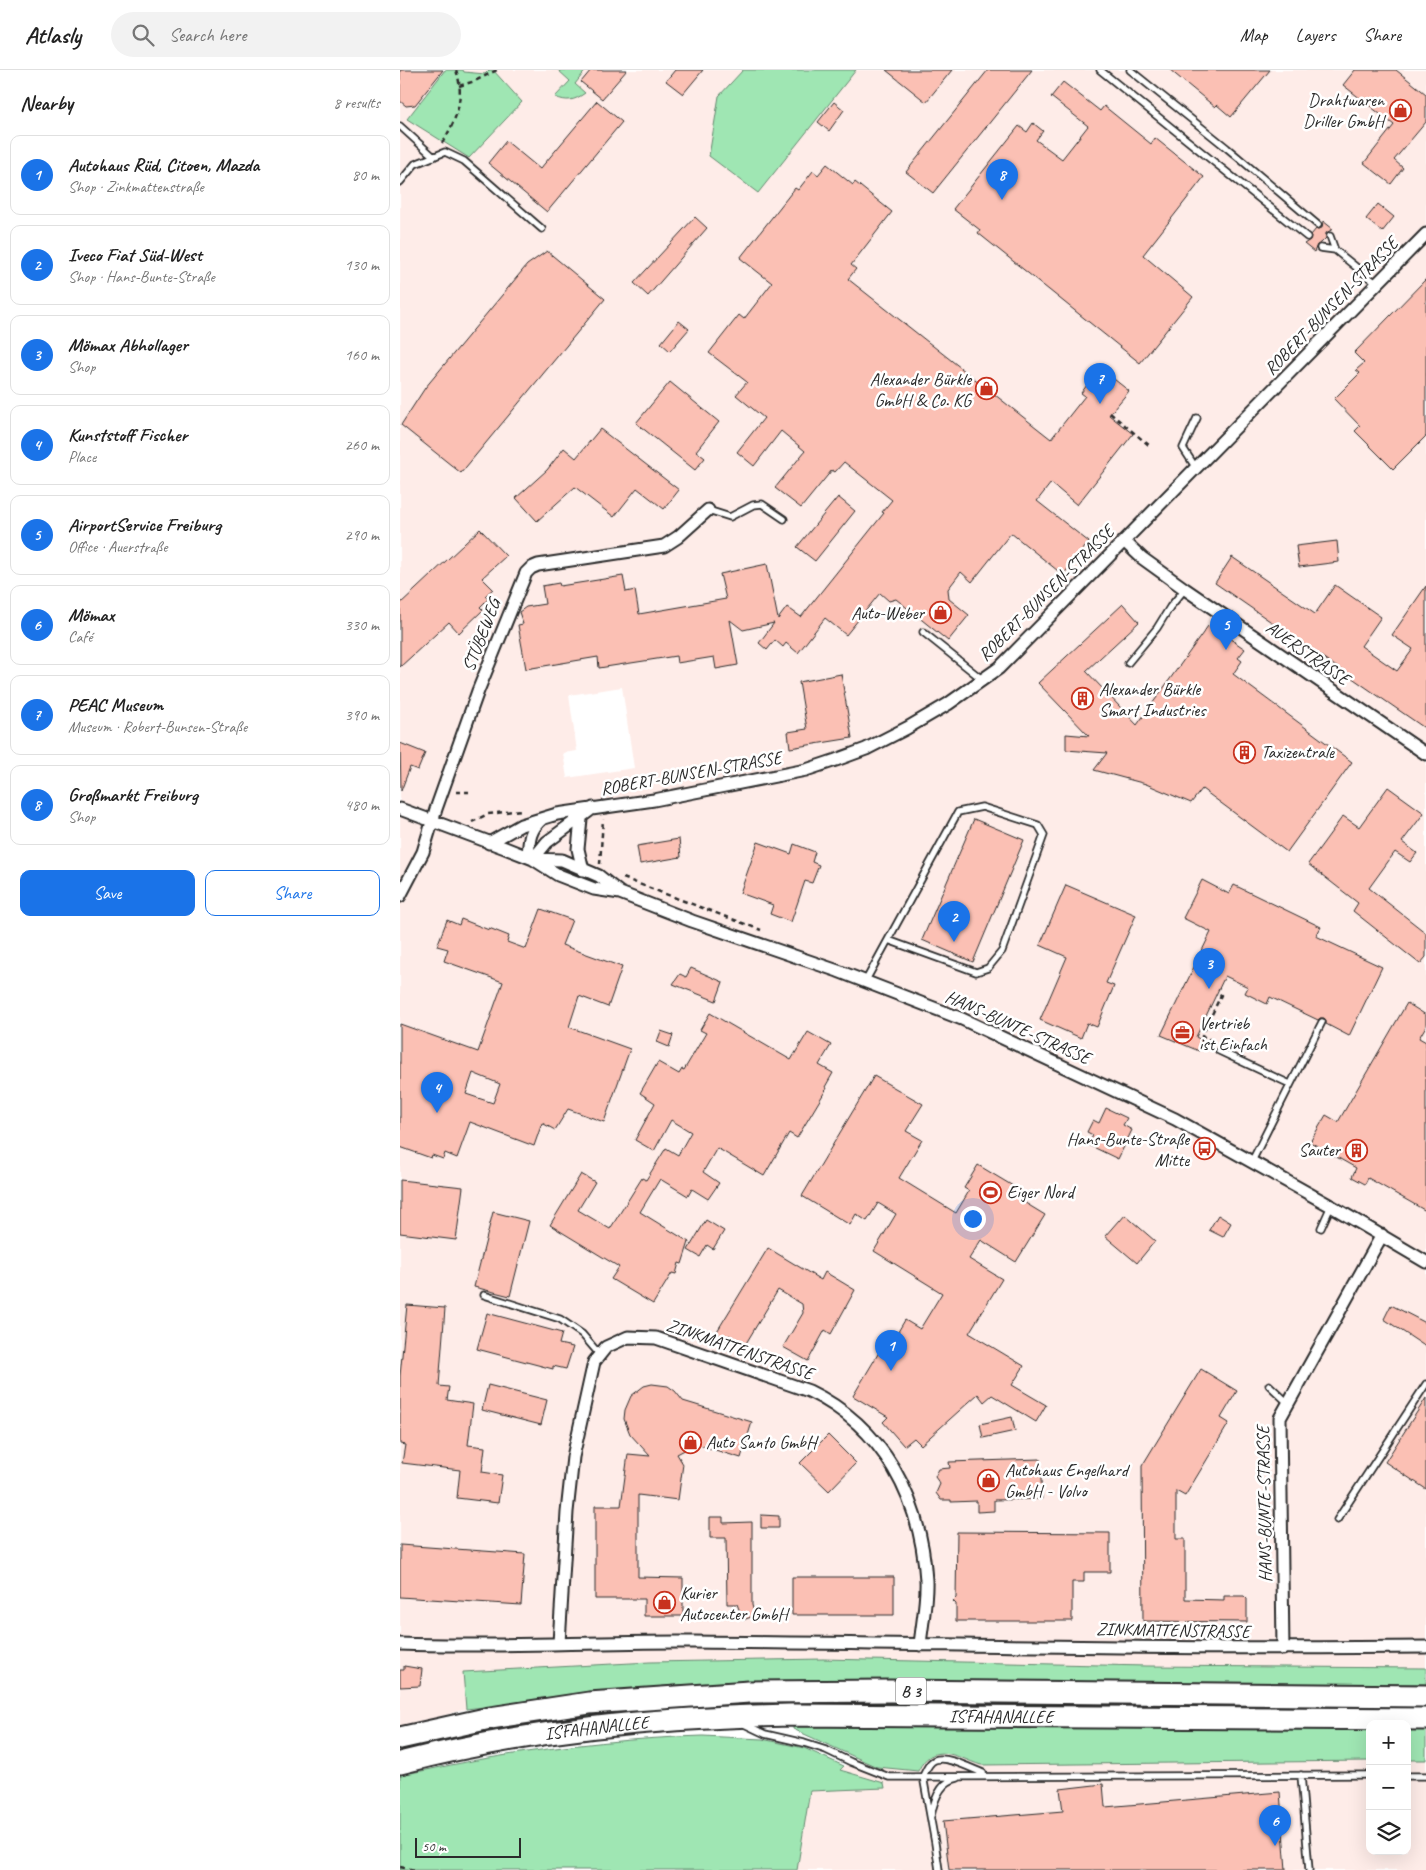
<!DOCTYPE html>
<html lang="en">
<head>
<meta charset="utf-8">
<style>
	:root { --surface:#fff; --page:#f2f2f2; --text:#222; --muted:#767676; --line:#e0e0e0; --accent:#1a73e8 }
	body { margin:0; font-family:Caveat,sans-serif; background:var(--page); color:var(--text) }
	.controls { position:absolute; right:15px; bottom:15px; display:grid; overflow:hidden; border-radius:10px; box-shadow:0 5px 20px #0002 }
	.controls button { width:45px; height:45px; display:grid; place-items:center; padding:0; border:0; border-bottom:1px solid var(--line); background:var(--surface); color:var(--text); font:25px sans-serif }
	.scale { position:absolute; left:15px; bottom:12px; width:106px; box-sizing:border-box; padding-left:5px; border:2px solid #2b2b2b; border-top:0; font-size:14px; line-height:18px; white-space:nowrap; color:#2b2b2b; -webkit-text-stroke:4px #fff; paint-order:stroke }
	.you { position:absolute; left:572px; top:1148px; width:18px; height:18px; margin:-12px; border:4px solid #fff; border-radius:50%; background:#1a73e8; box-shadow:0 0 0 8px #1a73e833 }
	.badge { display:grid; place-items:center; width:32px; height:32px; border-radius:50%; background:var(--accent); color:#fff; font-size:16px; font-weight:700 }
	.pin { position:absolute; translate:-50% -41px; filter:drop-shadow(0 1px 2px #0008) }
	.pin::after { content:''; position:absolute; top:26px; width:18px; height:15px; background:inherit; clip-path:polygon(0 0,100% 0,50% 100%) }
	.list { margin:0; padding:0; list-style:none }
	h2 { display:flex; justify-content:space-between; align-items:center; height:65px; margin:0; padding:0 20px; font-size:21px }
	h2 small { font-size:16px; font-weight:400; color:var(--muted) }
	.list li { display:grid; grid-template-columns:32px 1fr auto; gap:15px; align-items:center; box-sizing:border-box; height:80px; margin:0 10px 10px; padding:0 10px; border:1px solid var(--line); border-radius:10px }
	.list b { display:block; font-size:19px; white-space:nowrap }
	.list p { margin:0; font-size:16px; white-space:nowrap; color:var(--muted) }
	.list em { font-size:16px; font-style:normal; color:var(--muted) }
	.actions { display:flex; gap:10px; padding:15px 20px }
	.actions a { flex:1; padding:11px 0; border:1px solid var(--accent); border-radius:10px; text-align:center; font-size:18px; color:var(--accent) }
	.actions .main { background:var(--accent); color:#fff }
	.icon { flex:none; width:28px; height:28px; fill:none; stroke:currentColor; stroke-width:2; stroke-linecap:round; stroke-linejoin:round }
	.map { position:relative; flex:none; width:1026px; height:1800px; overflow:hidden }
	header { display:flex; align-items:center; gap:30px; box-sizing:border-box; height:70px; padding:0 25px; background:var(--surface); border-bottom:1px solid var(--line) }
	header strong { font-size:24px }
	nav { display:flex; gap:28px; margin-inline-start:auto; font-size:18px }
	.search { width:350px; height:45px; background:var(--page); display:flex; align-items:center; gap:12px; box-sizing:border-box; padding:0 18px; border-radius:28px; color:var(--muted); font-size:19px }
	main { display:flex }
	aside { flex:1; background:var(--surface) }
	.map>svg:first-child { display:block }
	.built { fill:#feece8; fill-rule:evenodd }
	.green { fill:#9fe6b3; stroke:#65886f }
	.building { fill:#fbc0b4; stroke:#2b2b2b; fill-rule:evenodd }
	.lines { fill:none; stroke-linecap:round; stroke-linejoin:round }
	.lane-casing { stroke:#2b2b2b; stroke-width:9 }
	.street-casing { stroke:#2b2b2b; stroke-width:15 }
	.highway-casing { stroke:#2b2b2b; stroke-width:25 }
	.path { stroke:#2b2b2b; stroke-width:2.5; stroke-dasharray:5 4; stroke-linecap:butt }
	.lane { stroke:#fff; stroke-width:5.5 }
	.street { stroke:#fff; stroke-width:11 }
	.highway { stroke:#fff; stroke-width:21 }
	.labels { text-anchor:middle; stroke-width:5; stroke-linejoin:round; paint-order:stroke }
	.shield { fill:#fff; stroke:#6b6b6b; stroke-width:1 }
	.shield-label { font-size:16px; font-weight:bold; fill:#2b2b2b }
	.poi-label { font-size:18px; fill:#2b2b2b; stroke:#fff; text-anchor:start }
	.street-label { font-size:18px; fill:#2b2b2b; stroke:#fff }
</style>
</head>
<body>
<header>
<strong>Atlasly</strong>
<div class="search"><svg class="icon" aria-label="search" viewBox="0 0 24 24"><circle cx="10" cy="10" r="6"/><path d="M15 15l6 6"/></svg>Search here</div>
<nav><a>Map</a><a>Layers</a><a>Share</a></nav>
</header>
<main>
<aside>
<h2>Nearby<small>8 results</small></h2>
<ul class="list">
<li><span class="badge">1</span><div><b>Autohaus Rüd, Citoen, Mazda</b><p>Shop · Zinkmattenstraße</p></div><em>80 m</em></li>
<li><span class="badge">2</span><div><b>Iveco Fiat Süd-West</b><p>Shop · Hans-Bunte-Straße</p></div><em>130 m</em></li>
<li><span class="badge">3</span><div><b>Mömax Abhollager</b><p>Shop</p></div><em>160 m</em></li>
<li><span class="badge">4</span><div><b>Kunststoff Fischer</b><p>Place</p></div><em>260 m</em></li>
<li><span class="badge">5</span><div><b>AirportService Freiburg</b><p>Office · Auerstraße</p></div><em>290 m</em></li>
<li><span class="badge">6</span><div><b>Mömax</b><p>Café</p></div><em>330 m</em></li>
<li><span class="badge">7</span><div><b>PEAC Museum</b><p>Museum · Robert-Bunsen-Straße</p></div><em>390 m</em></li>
<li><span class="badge">8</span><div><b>Großmarkt Freiburg</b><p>Shop</p></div><em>480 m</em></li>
</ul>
<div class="actions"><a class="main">Save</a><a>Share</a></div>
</aside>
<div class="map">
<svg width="1026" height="1800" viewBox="0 0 1026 1800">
	<rect width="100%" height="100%" fill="#fff"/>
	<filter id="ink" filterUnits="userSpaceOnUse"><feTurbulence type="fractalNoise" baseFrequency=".02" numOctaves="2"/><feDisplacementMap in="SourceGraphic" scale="10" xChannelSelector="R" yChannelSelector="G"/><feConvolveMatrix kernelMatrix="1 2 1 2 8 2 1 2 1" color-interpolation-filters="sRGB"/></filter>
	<g filter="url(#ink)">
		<!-- built -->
		<path class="built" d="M0,0H1026V1598L747,1596L423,1589L250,1592L63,1602L66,1639L0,1658ZM222,617L234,698L167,708L163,683L177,681L169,625Z
			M534,1683H546L581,1695L970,1691V1781H1007V1690H1026V1800H397L410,1721L484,1713L439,1699L458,1688L477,1697L518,1701L526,1688Z"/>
		<!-- green -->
		<path class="green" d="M45,0H63L64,2L85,4L89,0H93L122,32L69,88L7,49Z
			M158,0H186L175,14L185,23C174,31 167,32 155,27L170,11Z
			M343,0H456L358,123L309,86L319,26Z
			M423,1589L747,1596L1026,1598V1614L413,1612L275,1615L66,1639L63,1602L250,1592Z
			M349,1630L865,1634V1636L864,1638L516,1636L0,1684V1677L21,1672L163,1644Z
			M393,1653L857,1659L970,1658V1691L581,1695C556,1687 533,1670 518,1701L477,1697L393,1659Z
			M1007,1658L1026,1659V1690H1007Z
			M303,1666L362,1669L404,1678L444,1696L440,1700L484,1713L485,1718L410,1721L397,1800H0V1705C34,1699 67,1691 101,1686C168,1675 235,1668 303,1666Z"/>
		<!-- building -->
		<path class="building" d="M0,0H43L15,35L6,36L0,31Z
			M191,0H227L202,29L181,12Z
			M275,0H303L283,24L266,11Z
			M486,0H552L526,32Z
			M588,0H632L533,123L506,102Z
			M770,0H870L831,47L817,35L815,37Z
			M955,0H996L1026,24V52L994,90L1003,98L991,114L964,93L994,55L943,15Z
			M663,12L700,41L704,36L751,74L755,68L804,107L743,185L793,227L740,293L578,163L580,160L553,139L619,56L627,62L633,53L643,61L636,70L662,89L688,56L651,27Z
			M197,31L222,52L147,142L88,93L106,71L140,99Z
			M434,32L444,40L429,61L418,52Z
			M427,94L453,115L455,112L492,142L451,195L456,199L448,209L651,369L685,326L681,323L700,298L729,321L709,345L733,364L677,435L651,413L637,431L689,472L663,505L611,463L572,512L561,502L548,519L549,529L569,545L548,571L496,529L489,531L480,523L446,565L425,548L398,583L386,573L383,577L375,570L367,580L359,573L374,553L343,560L330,550L338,595L316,599L314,587L277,593L276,586L199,598L198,587L126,599L118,555L123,554L119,542L126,537L145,534L142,516L159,513L160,516L223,506L226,522L235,520L239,544L326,529L320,504L367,494L378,549L387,537L401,547L484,443L482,442L492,430L444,392L435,402L432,400L401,438L375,418L405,381L381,361L354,396L337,382L364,348L336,325L347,312L309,283L339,245L344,249L372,213L340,188L395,118L398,120L413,101L418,105Z
			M978,134L994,147L982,162L966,149Z
			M295,147L307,158L248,226L234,213Z
			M923,151L933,159L926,163V168L921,173L917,175L914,182L904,174L910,170L911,165L916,159L922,158Z
			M147,181L205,229L61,403L1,355L25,318L127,195Z
			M1026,209V366L993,399L955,361L960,356L934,329L960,303L956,300L964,293L954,283Z
			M279,251L289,259L270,281L261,273Z
			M270,312L319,352L296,381L305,388L295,400L236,353Z
			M200,359L279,420L264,439L237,418L214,447L175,417L137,451L116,428L147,400L164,378L176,388Z
			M438,427L455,441L415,491L397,477Z
			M80,459L106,486L82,508L93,519L85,526L88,529L80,537L83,540L59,563L49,552L0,597V534Z
			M937,471L939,492L899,497L896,476Z
			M832,487L915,544L935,515L981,547L961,576L997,601L1013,579L992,565L1026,516V659L815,513Z
			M723,534L739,552L686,601L737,655L808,556L822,566L823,564L845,579L838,588L842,591L833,604L952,692L887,782L802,719L791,733L746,714L694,700L707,683L666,680V664L689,666L638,613Z
			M441,604L452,668L390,678L388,662L407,659L399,612Z
			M0,673L25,683L18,700L10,697L1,721Z
			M988,717L1024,743L1002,772L1017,783L1010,792L995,782L969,818L1026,863V887L1020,894L953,841L958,833L908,794L943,746L959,757Z
			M574,749L624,770L573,892L522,870Z
			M279,769L281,787L240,794L237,776Z
			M358,772L391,784L394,774L415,782L412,792L419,795L412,813L405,811L391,852L370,844L373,835L340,823Z
			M802,810L829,824L834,815L921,857L916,866L982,897L949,966L926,954V950L924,948H920L918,950L870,927L867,934L845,923L848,917L825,906L796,967L803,971L799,981L761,965L811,862L783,848Z
			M666,815L736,845L706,913L714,916L697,957L687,953L681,968L640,950L667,887L640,875Z
			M141,839L172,850L162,875L222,897L208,937L179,926L169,957L230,979L204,1052L168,1039L155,1060L142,1053L134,1076L70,1052L57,1088L45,1083L43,1089L32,1085L31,1088L0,1077V954L78,982L103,912L44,891L48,879L37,876L47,850L59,855L61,849L89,860V858L109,866L107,872L126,879ZM73,1003L100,1014L93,1033L66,1024Z
			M291,898L323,912L316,931L273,914L280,904L286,907Z
			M1007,933L1026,945V956L1019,968L1026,972V1141L968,1108L965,1114L952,1107L956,1098L910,1072L926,1045L938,1052Z
			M310,943L391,990L408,962L431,975L419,995L433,1003L425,1017L427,1018L397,1068L389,1063L364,1106L317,1078L303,1102L319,1113L308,1129L292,1119L288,1126L260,1109L240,1142L289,1172L282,1194L279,1193L276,1204L272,1203L253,1234L211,1209L219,1197L150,1155L181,1104L195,1112L178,1140L210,1159L242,1108L246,1110L266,1078L278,1085L291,1062L271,1050L254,1081L235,1070L255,1033L240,1023L258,992L279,1004L282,999L284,1000L306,963L300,960Z
			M261,961L273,965L269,977L257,972Z
			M474,1006L523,1034L506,1061L522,1070L499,1108L556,1143L569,1121L564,1118L578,1095L613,1116L609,1123L645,1145L616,1192L581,1170L569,1189L602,1209L569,1263L624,1296L612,1315L646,1335L636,1352L592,1325L584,1332L578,1324L521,1375L514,1368L504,1376L483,1352L488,1347L453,1326L481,1279L486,1282L505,1250L520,1259L542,1223L474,1181L496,1144L478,1133L467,1151L456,1144L450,1155L402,1126Z
			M706,1038L727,1048L723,1055L732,1060L718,1089L689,1075L693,1065L687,1062L693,1050L699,1053Z
			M0,1110L63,1117L56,1170L0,1163Z
			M93,1142L129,1151L110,1226L74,1217Z
			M725,1145L755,1171L737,1193L705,1166L719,1150L720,1151Z
			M818,1145L831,1153L823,1167L809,1160Z
			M306,1150L324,1161L313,1179L307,1175L300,1187L288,1180Z
			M368,1178L421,1210L425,1202L455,1220L431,1264L425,1260L408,1291L383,1277L403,1243L402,1234L378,1220L345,1275L329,1265L327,1270L316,1263Z
			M7,1235L45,1238L39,1316L49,1317L47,1330L73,1334L68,1375L85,1377L82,1402L102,1405L98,1433L57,1428L60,1400L2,1393L5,1375L0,1374V1306Z
			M991,1235L1026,1253V1277L984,1249Z
			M87,1243L162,1263L159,1274L173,1277L166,1299L153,1296V1299L77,1279Z
			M801,1299L837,1321L821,1348L829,1353L785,1426L776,1421V1469H785V1529L824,1530V1526H844L847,1529V1552L743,1551L742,1396Z
			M252,1314L268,1316L275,1321L283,1331L352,1352L341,1388L296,1374L277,1384L283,1394L278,1430L238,1425V1507L283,1508V1546H244V1529H195V1436H221L228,1384L250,1386L230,1364L224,1349L225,1340L231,1326L244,1316Z
			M88,1315L147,1330L141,1355L82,1340Z
			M1026,1328V1419L985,1392Z
			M612,1347L615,1361L583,1368L580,1354Z
			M428,1365L456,1393L429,1421L400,1393Z
			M640,1389L642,1429L594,1430V1441L577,1442V1431L551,1432V1430H541L536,1423L540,1414L535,1407L539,1399L550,1398L549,1392Z
			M361,1445L379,1446V1458H361Z
			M310,1447H323V1453L352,1452V1535L354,1542H352L354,1546L343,1550L337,1534H327L326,1468H310Z
			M557,1462L710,1463V1502H684V1512H672V1551H556V1534L553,1531L556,1528Z
			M0,1475L125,1484L121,1535L0,1527Z
			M392,1507H494V1545H392Z
			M4,1596L22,1599L20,1616L0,1617V1600H4Z
			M703,1714L705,1737L880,1722L886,1800H549L543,1751L663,1741L660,1719Z"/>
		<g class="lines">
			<defs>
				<path id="lane" d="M700,0L907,167
					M730,0L827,78L918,155
					M0,56L34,87
					M0,112L15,94L45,82L64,91L142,159
					M930,166L935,180
					M920,178L935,180L977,214
					M796,398L783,378L797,348
					M308,440L330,447L353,435L362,434L384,449
					M523,562L583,610
					M728,593L757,558L770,537L785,519
					M465,912L558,742L582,737L638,755L644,765L602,881L588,898L576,902L488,870
					M819,981L890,1014
					M852,1091L922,952
					M921,1158L931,1136
					M84,1225L160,1249L182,1264L200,1285
					M869,1315L888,1333
					M937,1450L1026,1314
					M344,1654L365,1664L404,1673L426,1680L451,1692L489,1707L970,1705
					M901,1705L909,1800
					M1007,1706H1026
					M531,1746C534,1730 540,1711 558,1708
					M539,1800L535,1773L523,1706C526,1700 529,1692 535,1690C546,1685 572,1699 583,1703"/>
				<path id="street" d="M724,471L742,488L785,519L1026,684
					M0,739L105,778L133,789L158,805L194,819L220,823L292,851L438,901L562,949L775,1049L931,1136L1026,1192
					M181,749L178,779L183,800
					M89,773L121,755L157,744L254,730L406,700L436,690L466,679L507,658L548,634L599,598L1026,164
					M128,787C129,771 129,760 142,749
					M133,789L147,772L193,738
					M134,789L162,790L199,806L219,822
					M0,826L23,782L36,739L78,621L126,503L131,498L138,495L264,476L278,467L308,440
					M159,1573L167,1442L173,1387L194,1292L206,1277L228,1267L256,1268L409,1321C484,1357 521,1429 526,1510C527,1531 522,1554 520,1575
					M0,1574C98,1578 196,1571 294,1572C538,1574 782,1580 1026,1577
					M883,1579L880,1348L982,1165"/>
				<g id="highway">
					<path d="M0,1668L90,1648L189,1633L349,1622L490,1621L1026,1626"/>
					<path id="s1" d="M0,1693C131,1659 255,1648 390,1645L1026,1649"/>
				</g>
			</defs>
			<!-- lane casing -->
			<use href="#lane" class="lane-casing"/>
			<!-- street casing -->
			<use href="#street" class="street-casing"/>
			<!-- highway casing -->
			<use href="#highway" class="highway-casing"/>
			<!-- path -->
			<path class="path" d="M59,16L75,11L97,0
				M42,73C57,50 65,26 56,0
				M710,343L750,376
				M56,722H69
				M72,752L88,744L122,740
				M200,794L203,749
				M223,808L361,860
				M801,975L805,977L809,969L802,966L821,925L817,923
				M0,1797L15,1800"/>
			<!-- lane -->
			<use href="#lane" class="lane"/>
			<!-- street -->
			<use href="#street" class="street"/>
			<!-- highway -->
			<use href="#highway" class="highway"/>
		</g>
	</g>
	<!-- icons -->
	<defs>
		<symbol id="shop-ring" viewBox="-11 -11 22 22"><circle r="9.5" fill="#fff" stroke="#c8321e" stroke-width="1.5"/><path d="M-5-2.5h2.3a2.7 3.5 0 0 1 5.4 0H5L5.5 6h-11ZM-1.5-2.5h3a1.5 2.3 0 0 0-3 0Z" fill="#c8321e"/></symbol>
		<symbol id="building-ring" viewBox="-11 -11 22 22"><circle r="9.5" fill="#fff" stroke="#c8321e" stroke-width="1.5"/><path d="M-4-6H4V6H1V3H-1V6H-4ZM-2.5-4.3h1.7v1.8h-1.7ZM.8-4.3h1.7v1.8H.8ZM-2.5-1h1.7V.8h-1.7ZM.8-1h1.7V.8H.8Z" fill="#c8321e"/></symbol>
		<symbol id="office-ring" viewBox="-11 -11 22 22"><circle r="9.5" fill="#fff" stroke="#c8321e" stroke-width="1.5"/><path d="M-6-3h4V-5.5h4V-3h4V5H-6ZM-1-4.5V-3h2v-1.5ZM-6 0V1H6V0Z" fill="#c8321e"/></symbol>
		<symbol id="bus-ring" viewBox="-11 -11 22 22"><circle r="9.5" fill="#fff" stroke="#c8321e" stroke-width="1.5"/><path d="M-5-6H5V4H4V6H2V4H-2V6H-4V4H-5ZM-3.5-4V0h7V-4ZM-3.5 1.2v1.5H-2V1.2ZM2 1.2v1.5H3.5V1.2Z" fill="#c8321e"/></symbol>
		<symbol id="stadium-ring" viewBox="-11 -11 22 22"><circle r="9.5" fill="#fff" stroke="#c8321e" stroke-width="1.5"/><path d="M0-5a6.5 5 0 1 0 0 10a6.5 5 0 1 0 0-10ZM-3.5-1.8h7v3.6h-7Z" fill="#c8321e"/></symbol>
	</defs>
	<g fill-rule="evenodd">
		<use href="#shop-ring" x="988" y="28" width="25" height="25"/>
		<use href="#shop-ring" x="574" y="306" width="25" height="25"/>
		<use href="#shop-ring" x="528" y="530" width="25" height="25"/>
		<use href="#building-ring" x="670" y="616" width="25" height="25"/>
		<use href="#building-ring" x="832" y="670" width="25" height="25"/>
		<use href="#office-ring" x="770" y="950" width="25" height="25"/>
		<use href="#bus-ring" x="792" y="1066" width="25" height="25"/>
		<use href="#building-ring" x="944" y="1068" width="25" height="25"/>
		<use href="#stadium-ring" x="578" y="1110" width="25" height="25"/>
		<use href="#shop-ring" x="278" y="1360" width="25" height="25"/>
		<use href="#shop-ring" x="576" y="1398" width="25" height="25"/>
		<use href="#shop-ring" x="252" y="1520" width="25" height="25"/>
	</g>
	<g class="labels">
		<!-- shield labels -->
		<rect class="shield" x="496" y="1607.5" width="30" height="27" rx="4"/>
		<g class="shield-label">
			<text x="511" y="1627">B 3</text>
		</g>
		<!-- poi labels -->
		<g class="poi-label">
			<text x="984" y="36" text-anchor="end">Drahtwaren<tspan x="984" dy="21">Driller GmbH</tspan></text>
			<text x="571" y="315" text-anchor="end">Alexander Bürkle<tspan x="571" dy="21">GmbH &amp; Co. KG</tspan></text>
			<text x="524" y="549" text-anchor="end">Auto-Weber</text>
			<text x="699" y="625">Alexander Bürkle<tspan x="699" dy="21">Smart Industries</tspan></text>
			<text x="861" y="688">Taxizentrale</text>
			<text x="799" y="959">Vertrieb<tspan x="799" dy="21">ist Einfach</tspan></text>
			<text x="789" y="1075" text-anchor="end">Hans-Bunte-Straße<tspan x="789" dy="21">Mitte</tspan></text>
			<text x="940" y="1086" text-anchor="end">Sauter</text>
			<text x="607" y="1128">Eiger Nord</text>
			<text x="306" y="1378">Auto Santo GmbH</text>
			<text x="605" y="1406">Autohaus Engelhard<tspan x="605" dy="21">GmbH - Volvo</tspan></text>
			<text x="280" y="1529">Kurier<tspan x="280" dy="21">Autocenter GmbH</tspan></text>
		</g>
		<!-- street labels -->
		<g class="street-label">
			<text transform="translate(931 236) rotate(-46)" y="6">ROBERT-BUNSEN-STRASSE</text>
			<text transform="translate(646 523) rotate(-45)" y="6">ROBERT-BUNSEN-STRASSE</text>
			<text transform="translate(81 565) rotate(-69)" y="6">STÜBEWEG</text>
			<text transform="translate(908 583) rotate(35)" y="6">AUERSTRASSE</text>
			<text transform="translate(291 703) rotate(-10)" y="6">ROBERT-BUNSEN-STRASSE</text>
			<text transform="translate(618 957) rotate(24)" y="6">HANS-BUNTE-STRASSE</text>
			<text transform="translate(340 1279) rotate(19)" y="6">ZINKMATTENSTRASSE</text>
			<text transform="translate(864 1434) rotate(-91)" y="6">HANS-BUNTE-STRASSE</text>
			<text transform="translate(773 1560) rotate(1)" y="6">ZINKMATTENSTRASSE</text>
			<text dy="6" stroke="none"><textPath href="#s1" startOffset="605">ISFAHANALLEE</textPath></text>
			<text dy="6" stroke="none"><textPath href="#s1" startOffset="200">ISFAHANALLEE</textPath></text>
		</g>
	</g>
</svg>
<div class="controls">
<button>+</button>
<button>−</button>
<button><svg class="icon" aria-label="layers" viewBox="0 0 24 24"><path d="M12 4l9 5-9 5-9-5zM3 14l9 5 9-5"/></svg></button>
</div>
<div class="scale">50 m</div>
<div class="you"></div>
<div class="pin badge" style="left:491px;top:1301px">1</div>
<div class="pin badge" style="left:554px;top:872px">2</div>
<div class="pin badge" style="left:809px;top:919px">3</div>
<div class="pin badge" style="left:37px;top:1043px">4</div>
<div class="pin badge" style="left:826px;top:580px">5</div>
<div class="pin badge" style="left:875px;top:1776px">6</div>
<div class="pin badge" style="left:700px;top:334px">7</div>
<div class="pin badge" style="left:602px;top:130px">8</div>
</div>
</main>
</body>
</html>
